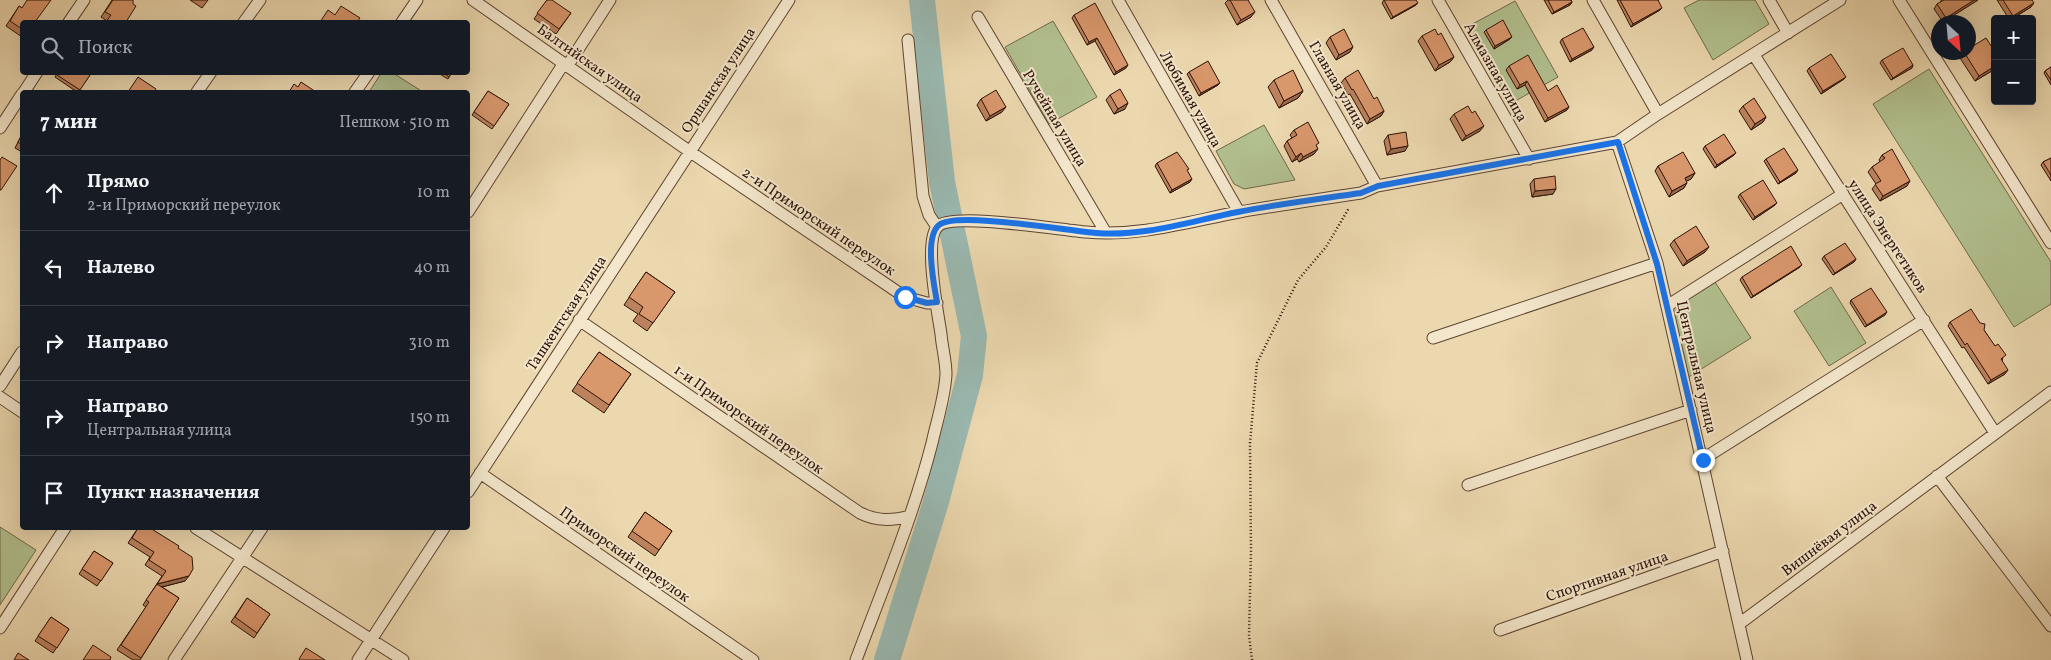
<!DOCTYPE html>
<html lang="ru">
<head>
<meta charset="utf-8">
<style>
	:root { --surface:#171b24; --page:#242831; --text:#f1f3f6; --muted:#9ea1a6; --line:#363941 }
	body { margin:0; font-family:Vollkorn,serif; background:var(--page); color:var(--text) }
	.controls { position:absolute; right:15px; top:15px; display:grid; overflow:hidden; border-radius:5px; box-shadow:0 5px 20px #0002 }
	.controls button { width:45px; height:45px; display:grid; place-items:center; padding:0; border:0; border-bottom:1px solid var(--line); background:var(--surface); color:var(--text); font:25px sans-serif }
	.compass { position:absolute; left:1931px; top:15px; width:45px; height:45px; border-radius:50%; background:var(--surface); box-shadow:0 5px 20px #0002; rotate:154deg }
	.stop { position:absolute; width:15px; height:15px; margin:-11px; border:4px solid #1a73e8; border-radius:50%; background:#fff }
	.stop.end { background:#1a73e8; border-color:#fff; box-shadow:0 1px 5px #0008 }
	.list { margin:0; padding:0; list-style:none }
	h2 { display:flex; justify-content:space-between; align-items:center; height:65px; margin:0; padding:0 20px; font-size:21px }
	h2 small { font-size:16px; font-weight:400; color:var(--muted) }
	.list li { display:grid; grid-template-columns:32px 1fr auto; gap:15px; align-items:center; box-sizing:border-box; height:75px; padding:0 20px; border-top:1px solid var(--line) }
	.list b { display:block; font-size:19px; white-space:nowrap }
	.list p { margin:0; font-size:16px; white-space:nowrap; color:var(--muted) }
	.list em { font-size:16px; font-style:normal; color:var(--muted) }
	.icon { flex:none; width:28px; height:28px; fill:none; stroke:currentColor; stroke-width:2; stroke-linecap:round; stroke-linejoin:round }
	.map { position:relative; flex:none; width:2051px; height:660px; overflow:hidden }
	.search { position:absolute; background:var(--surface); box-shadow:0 5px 20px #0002; left:20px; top:20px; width:450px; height:55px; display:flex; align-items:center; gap:12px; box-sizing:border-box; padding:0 18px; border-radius:5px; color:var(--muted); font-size:19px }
	.panel { position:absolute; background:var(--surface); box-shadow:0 5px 20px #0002; left:20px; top:90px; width:450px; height:440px; border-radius:5px }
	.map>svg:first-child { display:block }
	.green { fill:#b2c08f; stroke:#70694b }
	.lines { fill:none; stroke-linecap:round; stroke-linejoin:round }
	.river { stroke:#9ab9b1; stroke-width:26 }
	.minor-casing { stroke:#5d4431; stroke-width:13 }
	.path { stroke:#2d1207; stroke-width:2.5; stroke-dasharray:1 2.5; stroke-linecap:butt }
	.minor { stroke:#f3e6cb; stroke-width:11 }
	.wall { fill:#bb825d; stroke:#2d1207 }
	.shaded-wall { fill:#986a4c; stroke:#2d1207 }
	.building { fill:#d9976c; stroke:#2d1207 }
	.route { stroke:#1a73e8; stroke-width:6 }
	.labels { text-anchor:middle; stroke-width:4; stroke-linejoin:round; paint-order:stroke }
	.street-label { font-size:15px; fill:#2d1207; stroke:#f3e6cb }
</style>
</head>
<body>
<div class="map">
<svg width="2051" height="660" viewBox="0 0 2051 660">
	<rect width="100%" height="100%" fill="#ecd8af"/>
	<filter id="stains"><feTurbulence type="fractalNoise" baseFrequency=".004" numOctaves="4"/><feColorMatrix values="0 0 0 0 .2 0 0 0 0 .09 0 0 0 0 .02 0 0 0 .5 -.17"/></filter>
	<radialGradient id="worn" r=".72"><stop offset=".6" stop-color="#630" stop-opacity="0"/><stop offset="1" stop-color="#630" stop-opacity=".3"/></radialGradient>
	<!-- green -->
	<path class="green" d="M1699,0H1755L1769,24L1713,60L1684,8Z
		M1515,1L1558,77L1510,104L1467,27Z
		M1053,21L1097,97L1049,124L1005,47Z
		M1929,69L2051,262V304L2014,327L1873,104Z
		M382,72L393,73L423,92H369Z
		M1264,125L1295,180L1244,189L1234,184L1216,151Z
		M1715,282L1751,338L1687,378L1673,315L1679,305Z
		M1831,287L1866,343L1829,366L1794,311Z
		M0,527L36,550L0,605Z"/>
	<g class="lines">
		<!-- river -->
		<path class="river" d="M887,660L935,505L970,375L974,336L942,182L922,0"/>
		<defs>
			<path id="minor" d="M473,0L689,151L905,297L927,303H937
				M1118,0L1239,212
				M1271,0L1377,186
				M1438,0L1529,159
				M1593,0L1658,114
				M1769,0L1788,33
				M1899,0L2051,243
				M978,17L1106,233
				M69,22L84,0
				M244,22L260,0
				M402,22L417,0
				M908,40L923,196L929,215L937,227
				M1754,55L1995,433
				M568,65L610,0
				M24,92L37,72
				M197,92L211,72
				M355,92L369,72
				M0,128L22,94
				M1617,142L1657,263L1747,660
				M468,212L564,63
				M1667,306L1843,194
				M579,320L860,513C877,521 891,521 910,516
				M1433,338L1657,263
				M0,386L22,352
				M0,397L22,412
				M1703,459L1924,320
				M480,473L753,660
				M1937,476L2051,626
				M1468,485L1691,410
				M468,492L789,0
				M196,528L403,660
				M1739,624L2051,392
				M0,628L65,528
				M1500,630L1723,551
				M174,660L262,528
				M358,660L444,528
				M856,660C883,588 913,517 932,443C937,420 945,397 946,374C946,361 942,347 941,334C938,313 923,240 938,226C953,212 1061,230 1086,232C1139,237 1187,222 1239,212C1279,205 1320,199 1361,193L1377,186L1617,142L1658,114L1840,0"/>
		</defs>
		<!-- minor casing -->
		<use href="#minor" class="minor-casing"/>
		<!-- path -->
		<path class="path" d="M1252,660L1249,635L1251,551L1250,443L1257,363L1298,280L1326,247L1349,208"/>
		<!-- minor -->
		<use href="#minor" class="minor"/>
	</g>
	<!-- wall -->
	<path class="wall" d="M112,0H133L107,21L101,17Z
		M190,0H208L202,8Z
		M547,0L571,13L556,34L534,19Z
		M1228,0H1248L1251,17L1237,25L1225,3Z
		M1384,0L1418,3L1416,5L1391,19L1382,3Z
		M1544,0H1571L1572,2L1570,5L1552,14Z
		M1617,0H1658L1660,10L1631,27Z
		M1941,0H1978L1943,22L1934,9L1937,4L1941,2Z
		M1997,0H2032L2031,7L2012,19H2009Z
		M19,6L22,8V37L6,26Z
		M1074,15L1126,68L1114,75L1095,41L1087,45L1072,18Z
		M1486,30L1510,39L1494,49L1484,32Z
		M1438,35L1454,57L1450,62L1435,71L1418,41L1422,36Z
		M1330,37L1350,52L1336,60L1326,43Z
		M1562,39L1592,50L1570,62L1560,42Z
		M1964,52H1995V69L1975,81L1960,58Z
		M1882,60L1913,65L1912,68L1891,80L1880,63Z
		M1509,66L1567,110L1545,122L1525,85L1517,89L1506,70Z
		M2051,67V85L2044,73L2045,71Z
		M1809,68L1846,77L1844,79L1821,94L1807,71Z
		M58,72H92L78,92H77L55,77Z
		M439,72H452L448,79L438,73Z
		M1189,72L1220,83L1218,85L1199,96L1187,74Z
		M1345,78L1374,99L1384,111L1381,116L1367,124L1350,94L1348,95L1341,83Z
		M1274,80L1303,91L1298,98L1279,108L1268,87Z
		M488,91L509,104L492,129L472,115Z
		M1110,95L1125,109L1114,114L1106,100Z
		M981,99L1002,112L986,121L977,105Z
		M1743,106L1766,117L1763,122L1751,130L1739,111Z
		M1454,114L1480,131L1462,141L1450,119Z
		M1294,130L1317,147L1314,154L1299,162L1297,159L1292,162L1284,146L1287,141L1292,138L1290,135Z
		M22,134V152L15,148Z
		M1388,135L1405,151L1387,155L1384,141Z
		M1705,146L1734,155L1715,168L1703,149Z
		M1882,155L1907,186L1880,201L1872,189L1876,184L1868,172L1872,167L1880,162L1879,160Z
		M2051,158V181L2041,165L2043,162Z
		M1766,159L1796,173L1778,184L1764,161Z
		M1157,163L1187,171L1190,182L1170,193L1155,166Z
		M1658,166L1695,173L1691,179L1686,181L1684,188L1669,197L1655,171Z
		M1534,179L1553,194L1532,197L1530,184Z
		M1740,194L1775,205L1753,220L1738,197Z
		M1674,240L1705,252L1683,266L1670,245Z
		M1824,256L1856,259L1854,262L1833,275L1822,259Z
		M1802,265L1800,267L1751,298L1740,280L1742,277Z
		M646,272L675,292L647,331L633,321L638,314L624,305Z
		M1851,300L1885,315L1865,327L1850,303Z
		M1950,322L1984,330L2003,359L2002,360L2005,374L1988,384L1964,347L1962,348L1948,326Z
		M599,352L631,374L604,413L572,391Z
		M645,512L672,531L655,556L628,537Z
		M138,528L178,548L185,581L162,587L179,598L140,660H133L117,650L146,607L143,605L162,576L145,565L150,557L128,543Z
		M94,551L113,563L97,586L79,574Z
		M247,598L270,614L254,638L231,622Z
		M51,617L69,629L53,653L35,641Z"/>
	<!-- shaded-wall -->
	<path class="shaded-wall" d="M1974,0H1978L1943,22L1946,18Z
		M1572,2L1570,5L1552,14L1554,12Z
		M1418,3L1416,5L1391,19L1393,17Z
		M2034,3L2031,7L2011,19L2013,16Z
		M1662,8L1660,10L1631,27L1633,24Z
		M1255,12L1251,17L1237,25L1241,20Z
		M1512,37L1510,39L1494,49L1495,46Z
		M1097,38L1095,41L1087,45L1089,42Z
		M1353,47L1350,52L1336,60L1339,55Z
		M1594,47L1592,50L1570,62L1572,59Z
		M1454,57L1450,62L1435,71L1439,65Z
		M1128,65L1126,68L1114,75L1116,72Z
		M1913,65L1912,68L1891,80L1893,78Z
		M1995,66V69L1975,81L1979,76Z
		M1846,77L1844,79L1821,94L1823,91Z
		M1527,81L1525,85L1517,89L1520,85Z
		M1220,83L1218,85L1199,96L1201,93Z
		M1303,91L1298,98L1279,108L1284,101Z
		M1128,103L1125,109L1114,114L1118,109Z
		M1006,107L1002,112L986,121L990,116Z
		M1569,107L1567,110L1545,122L1548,118Z
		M1384,111L1381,116L1367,124L1370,119Z
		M1766,117L1763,122L1751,130L1755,124Z
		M1484,126L1480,131L1462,141L1466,136Z
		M1408,146L1405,151L1387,155L1391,149Z
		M1318,149L1314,154L1299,162L1303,157Z
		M1301,153L1297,159L1292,162L1296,157Z
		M1736,153L1734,155L1715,168L1717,165Z
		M1798,170L1796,173L1778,184L1780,182Z
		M1695,173L1691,179L1681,184L1685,178Z
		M1192,179L1190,182L1170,193L1172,190Z
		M1910,181L1907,186L1880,201L1883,196Z
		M1687,183L1684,188L1669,197L1672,191Z
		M1556,189L1553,194L1532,197L1535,191Z
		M1777,203L1775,205L1753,220L1755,217Z
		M1709,247L1705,252L1683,266L1687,261Z
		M1856,259L1854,262L1833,275L1835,273Z
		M1802,265L1800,267L1751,298L1753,296Z
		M1887,312L1885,315L1865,327L1867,325Z
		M2008,370L2005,374L1988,384L1991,380Z
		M189,576L185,581L154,589L157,584Z"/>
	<!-- building -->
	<path class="building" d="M27,0H51L35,22H22V29L10,21L19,6L22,8Z
		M113,0H133V4L136,6L126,22H106L111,15L105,12Z
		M547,0H552L571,13L559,29L537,13Z
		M1230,0H1248L1255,12L1241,20Z
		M1384,0H1416L1418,3L1393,17Z
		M1548,0H1571L1572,2L1554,12Z
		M1620,0H1658L1662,8L1633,24Z
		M1944,0H1974L1946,18L1937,4Z
		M2003,0H2032L2034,3L2013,16Z
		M1095,3L1128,65L1116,72L1097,38L1089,42L1074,15Z
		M341,6L360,18L357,22H320L328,10L335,15Z
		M1503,20L1512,37L1495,46L1486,30Z
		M1583,28L1594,47L1572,59L1562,39Z
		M1344,29L1353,47L1339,55L1330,37Z
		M1435,29L1438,35L1441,33L1454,57L1439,65L1422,36Z
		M1986,38L1995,52V66L1979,76L1964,52H1968V49Z
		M1903,48L1913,65L1893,78L1882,60Z
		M1831,54L1846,77L1823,91L1809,68Z
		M1528,55L1548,91L1557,85L1569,107L1548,118L1527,81L1520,85L1509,66Z
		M1208,61L1220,83L1201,93L1189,72Z
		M2051,67V80L2045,71Z
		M1293,70L1303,91L1284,101L1274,80Z
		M1358,70L1374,99L1377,97L1384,111L1370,119L1353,89L1352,90L1345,78Z
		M58,72H92L80,90L57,75Z
		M443,72H452L449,77Z
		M138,77L156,89L154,92H128Z
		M301,82L316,92H289L294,84L298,87Z
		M1120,89L1128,103L1118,109L1110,95Z
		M996,90L1006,107L990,116L981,99Z
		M488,91L509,104L494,126L474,112Z
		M1754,98L1766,117L1755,124L1743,106Z
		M1468,106L1472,113L1475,111L1484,126L1466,136L1454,114Z
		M1308,122L1319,143L1316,145L1318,149L1303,157L1301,153L1296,157L1287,141L1297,135L1294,130Z
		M1406,132L1408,146L1391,149L1388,135Z
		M1724,134L1736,153L1717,165L1705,146Z
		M22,135V145L18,142Z
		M1784,148L1798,170L1780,182L1766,159Z
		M1892,149L1910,181L1883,196L1875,184L1881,181L1872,167L1885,158L1882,155Z
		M1177,152L1189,169L1187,170L1192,179L1172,190L1157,163Z
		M1683,152L1695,173L1685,178L1687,183L1672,191L1658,166Z
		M2,157L17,166L1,190H0V160Z
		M2051,158V175L2043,162Z
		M1555,176L1556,189L1535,191L1534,179Z
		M1763,180L1777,203L1755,217L1740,194Z
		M1696,226L1709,247L1687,261L1674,240Z
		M1845,243L1856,259L1835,273L1824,256Z
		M1791,246L1802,265L1753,296L1742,277Z
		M646,272L675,292L653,323L639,314L643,307L629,297Z
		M1871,288L1887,312L1867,325L1851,300Z
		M1971,309L1980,323L1985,324L1984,330L1995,346L1998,344L2006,355L2001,359L2008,370L1991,380L1967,343L1965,345L1950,322Z
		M599,352L631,374L609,405L577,383Z
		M645,512L672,531L659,550L632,531Z
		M138,528H150L179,546L178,548L192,557L193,569L189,576L157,584L179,598L141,658L121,645L149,602L146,600L166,571L149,560L154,552L132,538Z
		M94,551L113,563L101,581L82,569Z
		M247,598L270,614L257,633L235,617Z
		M51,617L69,629L57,648L38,636Z
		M93,645L111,657L110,660H83Z
		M306,648L325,660H300L299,659Z
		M18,653L29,660H14Z"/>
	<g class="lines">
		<!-- route -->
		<path class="route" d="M905,297L927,303L937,302C934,285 924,237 939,225C956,211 1068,231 1096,233C1144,237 1191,221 1238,212C1278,204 1320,199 1361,193L1378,186L1618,142L1657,264L1703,460"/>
	</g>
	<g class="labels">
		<!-- street labels -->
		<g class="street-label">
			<text transform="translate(590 63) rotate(35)" y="5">Балтийская улица</text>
			<text transform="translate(1496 72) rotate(60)" y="5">Алмазная улица</text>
			<text transform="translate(718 80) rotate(-57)" y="5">Оршанская улица</text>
			<text transform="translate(1338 85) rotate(60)" y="5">Главная улица</text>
			<text transform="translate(1191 99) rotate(60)" y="5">Любимая улица</text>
			<text transform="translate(1055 118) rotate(59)" y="5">Ручейная улица</text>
			<text transform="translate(819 221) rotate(34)" y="5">2-и Приморский переулок</text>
			<text transform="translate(1888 236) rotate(57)" y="5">улица Энергетиков</text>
			<text transform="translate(566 313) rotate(-57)" y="5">Ташкентская улица</text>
			<text transform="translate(1697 367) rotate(77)" y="5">Центральная улица</text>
			<text transform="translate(749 419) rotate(35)" y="5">1-и Приморский переулок</text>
			<text transform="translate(1829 538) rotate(-37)" y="5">Вишнёвая улица</text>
			<text transform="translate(625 554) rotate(35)" y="5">Приморский переулок</text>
			<text transform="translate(1607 576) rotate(-19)" y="5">Спортивная улица</text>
		</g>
	</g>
	<rect width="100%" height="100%" filter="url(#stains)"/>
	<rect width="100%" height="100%" fill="url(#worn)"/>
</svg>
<div class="controls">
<button>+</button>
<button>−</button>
</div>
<svg class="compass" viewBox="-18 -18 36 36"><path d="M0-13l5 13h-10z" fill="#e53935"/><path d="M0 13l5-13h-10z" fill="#9ea1a6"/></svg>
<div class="stop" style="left:905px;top:297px"></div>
<div class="stop end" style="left:1703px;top:460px"></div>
<div class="search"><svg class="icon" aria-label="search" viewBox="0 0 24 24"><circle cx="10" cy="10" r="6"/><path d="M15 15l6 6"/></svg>Поиск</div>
<section class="panel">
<h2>7 мин<small>Пешком · 510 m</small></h2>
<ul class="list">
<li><svg class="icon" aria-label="ahead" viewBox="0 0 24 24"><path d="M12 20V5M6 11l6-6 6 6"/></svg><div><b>Прямо</b><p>2-и Приморский переулок</p></div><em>10 m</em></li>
<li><svg class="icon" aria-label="left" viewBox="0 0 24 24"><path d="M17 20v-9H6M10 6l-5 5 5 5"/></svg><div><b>Налево</b></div><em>40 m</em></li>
<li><svg class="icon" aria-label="right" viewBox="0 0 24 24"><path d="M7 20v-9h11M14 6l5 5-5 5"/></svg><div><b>Направо</b></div><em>310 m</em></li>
<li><svg class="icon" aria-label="right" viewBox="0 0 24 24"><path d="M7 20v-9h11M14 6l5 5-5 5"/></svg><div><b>Направо</b><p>Центральная улица</p></div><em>150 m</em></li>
<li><svg class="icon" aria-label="arrive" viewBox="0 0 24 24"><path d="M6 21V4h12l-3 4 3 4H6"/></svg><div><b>Пункт назначения</b></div></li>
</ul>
</section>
</div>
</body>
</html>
